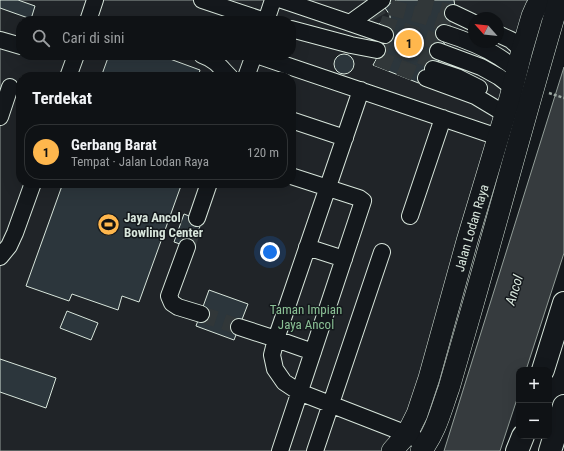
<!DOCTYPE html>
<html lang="id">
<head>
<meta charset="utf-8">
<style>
	:root { --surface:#0f1215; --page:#1d2022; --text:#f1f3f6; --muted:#9b9ea0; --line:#2f3234; --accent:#ffb74d }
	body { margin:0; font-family:"Roboto Condensed",sans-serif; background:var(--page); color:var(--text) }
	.controls { position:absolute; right:12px; bottom:12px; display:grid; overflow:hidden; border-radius:8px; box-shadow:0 4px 16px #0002 }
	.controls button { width:36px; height:36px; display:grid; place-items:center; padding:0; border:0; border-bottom:1px solid var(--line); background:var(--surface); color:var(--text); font:20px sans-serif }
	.compass { position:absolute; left:468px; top:12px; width:36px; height:36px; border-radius:50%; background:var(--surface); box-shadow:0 4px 16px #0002; rotate:297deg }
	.you { position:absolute; left:270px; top:252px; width:14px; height:14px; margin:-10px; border:3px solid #fff; border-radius:50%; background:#1a73e8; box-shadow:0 0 0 6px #1a73e833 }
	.badge { display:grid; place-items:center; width:26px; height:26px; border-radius:50%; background:var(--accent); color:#111; font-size:13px; font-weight:700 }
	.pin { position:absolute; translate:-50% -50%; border:2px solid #fff; box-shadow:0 1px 4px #0006 }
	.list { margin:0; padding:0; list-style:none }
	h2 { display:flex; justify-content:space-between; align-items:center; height:52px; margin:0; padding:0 16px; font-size:17px }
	h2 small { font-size:13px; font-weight:400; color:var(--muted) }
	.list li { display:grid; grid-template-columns:26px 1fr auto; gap:12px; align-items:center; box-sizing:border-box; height:56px; margin:0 8px 8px; padding:0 8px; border:1px solid var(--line); border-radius:16px }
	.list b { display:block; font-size:15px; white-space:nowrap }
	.list p { margin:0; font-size:13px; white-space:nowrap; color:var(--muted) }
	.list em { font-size:13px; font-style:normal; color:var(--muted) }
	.icon { flex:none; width:22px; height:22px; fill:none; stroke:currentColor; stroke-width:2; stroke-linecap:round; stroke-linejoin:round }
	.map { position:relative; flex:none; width:564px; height:451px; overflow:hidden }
	.search { position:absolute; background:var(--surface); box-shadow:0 4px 16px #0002; left:16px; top:16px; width:280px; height:44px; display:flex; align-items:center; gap:10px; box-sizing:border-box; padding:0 14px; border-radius:16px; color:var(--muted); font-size:15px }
	.panel { position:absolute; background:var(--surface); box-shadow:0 4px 16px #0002; left:16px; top:72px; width:280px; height:116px; border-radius:16px }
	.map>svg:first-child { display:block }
	.green { fill:#202428; stroke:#939e99; fill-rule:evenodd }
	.water { fill:#363b3e; stroke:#939e99 }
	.building { fill:#2c363c; stroke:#d8e6dc }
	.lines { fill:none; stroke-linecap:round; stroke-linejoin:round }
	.minor-tunnel { stroke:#313739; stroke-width:16; stroke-dasharray:16 8; stroke-linecap:butt }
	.minor-casing { stroke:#d8e6dc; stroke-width:18 }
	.major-casing { stroke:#d8e6dc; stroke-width:22 }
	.highway-casing { stroke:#d8e6dc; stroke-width:24 }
	.path { stroke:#9da8a2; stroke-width:2.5; stroke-dasharray:3 2; stroke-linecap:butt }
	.minor { stroke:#14181c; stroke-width:16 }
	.major { stroke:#14181c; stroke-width:21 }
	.highway { stroke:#14181c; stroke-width:22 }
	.labels { text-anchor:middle; stroke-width:3; stroke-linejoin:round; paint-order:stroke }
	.poi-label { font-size:13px; font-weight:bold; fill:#d8e6dc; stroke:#14181c; text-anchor:start }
	.street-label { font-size:13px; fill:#d8e6dc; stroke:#14181c }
	.park-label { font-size:13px; fill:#8ac095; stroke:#14181c }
	.water-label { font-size:14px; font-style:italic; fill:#d8e6dc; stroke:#14181c }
</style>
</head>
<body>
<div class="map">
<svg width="564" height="451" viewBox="0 0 564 451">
	<rect width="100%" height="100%" fill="#14181c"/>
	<!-- green -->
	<path class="green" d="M0,0H541L435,354L392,451H0ZM474,18H498V42H474ZM21,21H291V55H21ZM21,77H291V183H21Z"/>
	<!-- water -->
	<path class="water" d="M564,67V253L526,370H519V393L500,451H444Z"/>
	<!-- building -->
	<path class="building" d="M0,0H18L35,6L31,19L0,8Z
		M396,0H454L455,7L448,17V21L450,26L443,41L445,45L437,58L439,61L438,63L426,86L373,65L378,56L374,42L381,39L379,25L380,23L389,21L390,20V15L385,8V6L386,4L393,3Z
		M334 64a10 10 0 1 1 20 0a10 10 0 1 1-20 0Z
		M109,55H159L200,70L198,77H101Z
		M63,183H182L139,302L122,296L118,310L72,294L69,301L26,286Z
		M184,214L202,221L192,248L174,242Z
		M209,290L248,304L234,340L196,326Z
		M67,311L98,323L91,340L60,328Z
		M0,359L56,378L46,408L0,392Z"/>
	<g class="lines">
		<!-- minor-tunnel -->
		<path class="minor-tunnel" d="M417,4L453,13
			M368,14L382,6H385L423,16L450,25
			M380,23L445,44
			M374,42L410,52L438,63
			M377,58L426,78
			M187,247L197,218
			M201,314L239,327"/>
		<defs>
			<path id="minor" d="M202,0L265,21
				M282,0L350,23L385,35
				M453,13L474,23
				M88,21L95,0
				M266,21L273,0
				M350,23L382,0
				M291,29L351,45L377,50
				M444,33C463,39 482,46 499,57C505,61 511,65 517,70
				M498,34L511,40L522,50
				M0,40L21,46
				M438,51L481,67L499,77L512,87
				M202,55C216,60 220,67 230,77
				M256,55L498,137
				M433,69L457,77L479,88
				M68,77L76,55
				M246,77L254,55
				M426,78L475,96L505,114
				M0,117L10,87
				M291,120L345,138
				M410,216L443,118
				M197,218L209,183
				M187,247L169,296L172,303L178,307L201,314
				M307,247L344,259
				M0,257L9,246L15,233L33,183
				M239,327L276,339L272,355L275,369L284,382L299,392L407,434L416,439
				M313,352L276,339L361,90
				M280,451L363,201L359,198L291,176
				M315,451L382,252"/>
			<g id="major">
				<path id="s1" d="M392,451L407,434L417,414L429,378L467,241L510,98L522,50L532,16L536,7L541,0"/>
				<path d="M421,451C436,432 441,410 449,388C456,364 463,339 470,315C500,210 528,105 559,0"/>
			</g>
			<path id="highway" d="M543,370L564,303
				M517,451L523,436
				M550,451L564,406"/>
		</defs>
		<!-- minor casing -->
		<use href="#minor" class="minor-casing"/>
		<!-- major casing -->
		<use href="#major" class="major-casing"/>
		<!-- highway casing -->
		<use href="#highway" class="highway-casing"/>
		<!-- path -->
		<path class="path" d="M549,93L564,98"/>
		<!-- minor -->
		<use href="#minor" class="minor"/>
		<!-- major -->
		<use href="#major" class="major"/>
		<!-- highway -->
		<use href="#highway" class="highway"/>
	</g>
	<!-- icons -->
	<defs>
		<symbol id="stadium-disc" viewBox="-11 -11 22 22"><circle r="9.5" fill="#ffb74d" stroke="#14181c"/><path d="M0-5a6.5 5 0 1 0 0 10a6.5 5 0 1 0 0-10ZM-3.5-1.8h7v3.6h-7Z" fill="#111"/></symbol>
	</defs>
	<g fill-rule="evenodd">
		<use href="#stadium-disc" x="96" y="212" width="25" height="25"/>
	</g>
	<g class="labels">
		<!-- poi labels -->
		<g class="poi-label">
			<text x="124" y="222">Jaya Ancol<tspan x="124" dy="15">Bowling Center</tspan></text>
		</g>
		<!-- street labels -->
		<g class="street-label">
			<text dy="5" stroke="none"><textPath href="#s1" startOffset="239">Jalan Lodan Raya</textPath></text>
		</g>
		<!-- park labels -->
		<g class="park-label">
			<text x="306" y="314">Taman Impian<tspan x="306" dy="15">Jaya Ancol</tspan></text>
		</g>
		<!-- water labels -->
		<g class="water-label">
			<text transform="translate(514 290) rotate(-73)" y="5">Ancol</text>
		</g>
	</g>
</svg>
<div class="controls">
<button>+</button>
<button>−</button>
</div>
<svg class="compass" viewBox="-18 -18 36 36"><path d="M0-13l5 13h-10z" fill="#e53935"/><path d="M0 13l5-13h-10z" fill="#9b9ea0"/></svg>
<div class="you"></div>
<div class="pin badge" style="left:409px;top:43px">1</div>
<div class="search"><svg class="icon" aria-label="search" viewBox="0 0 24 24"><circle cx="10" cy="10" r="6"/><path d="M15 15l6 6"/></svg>Cari di sini</div>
<section class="panel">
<h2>Terdekat<small></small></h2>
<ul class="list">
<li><span class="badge">1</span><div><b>Gerbang Barat</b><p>Tempat · Jalan Lodan Raya</p></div><em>120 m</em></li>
</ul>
</section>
</div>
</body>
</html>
